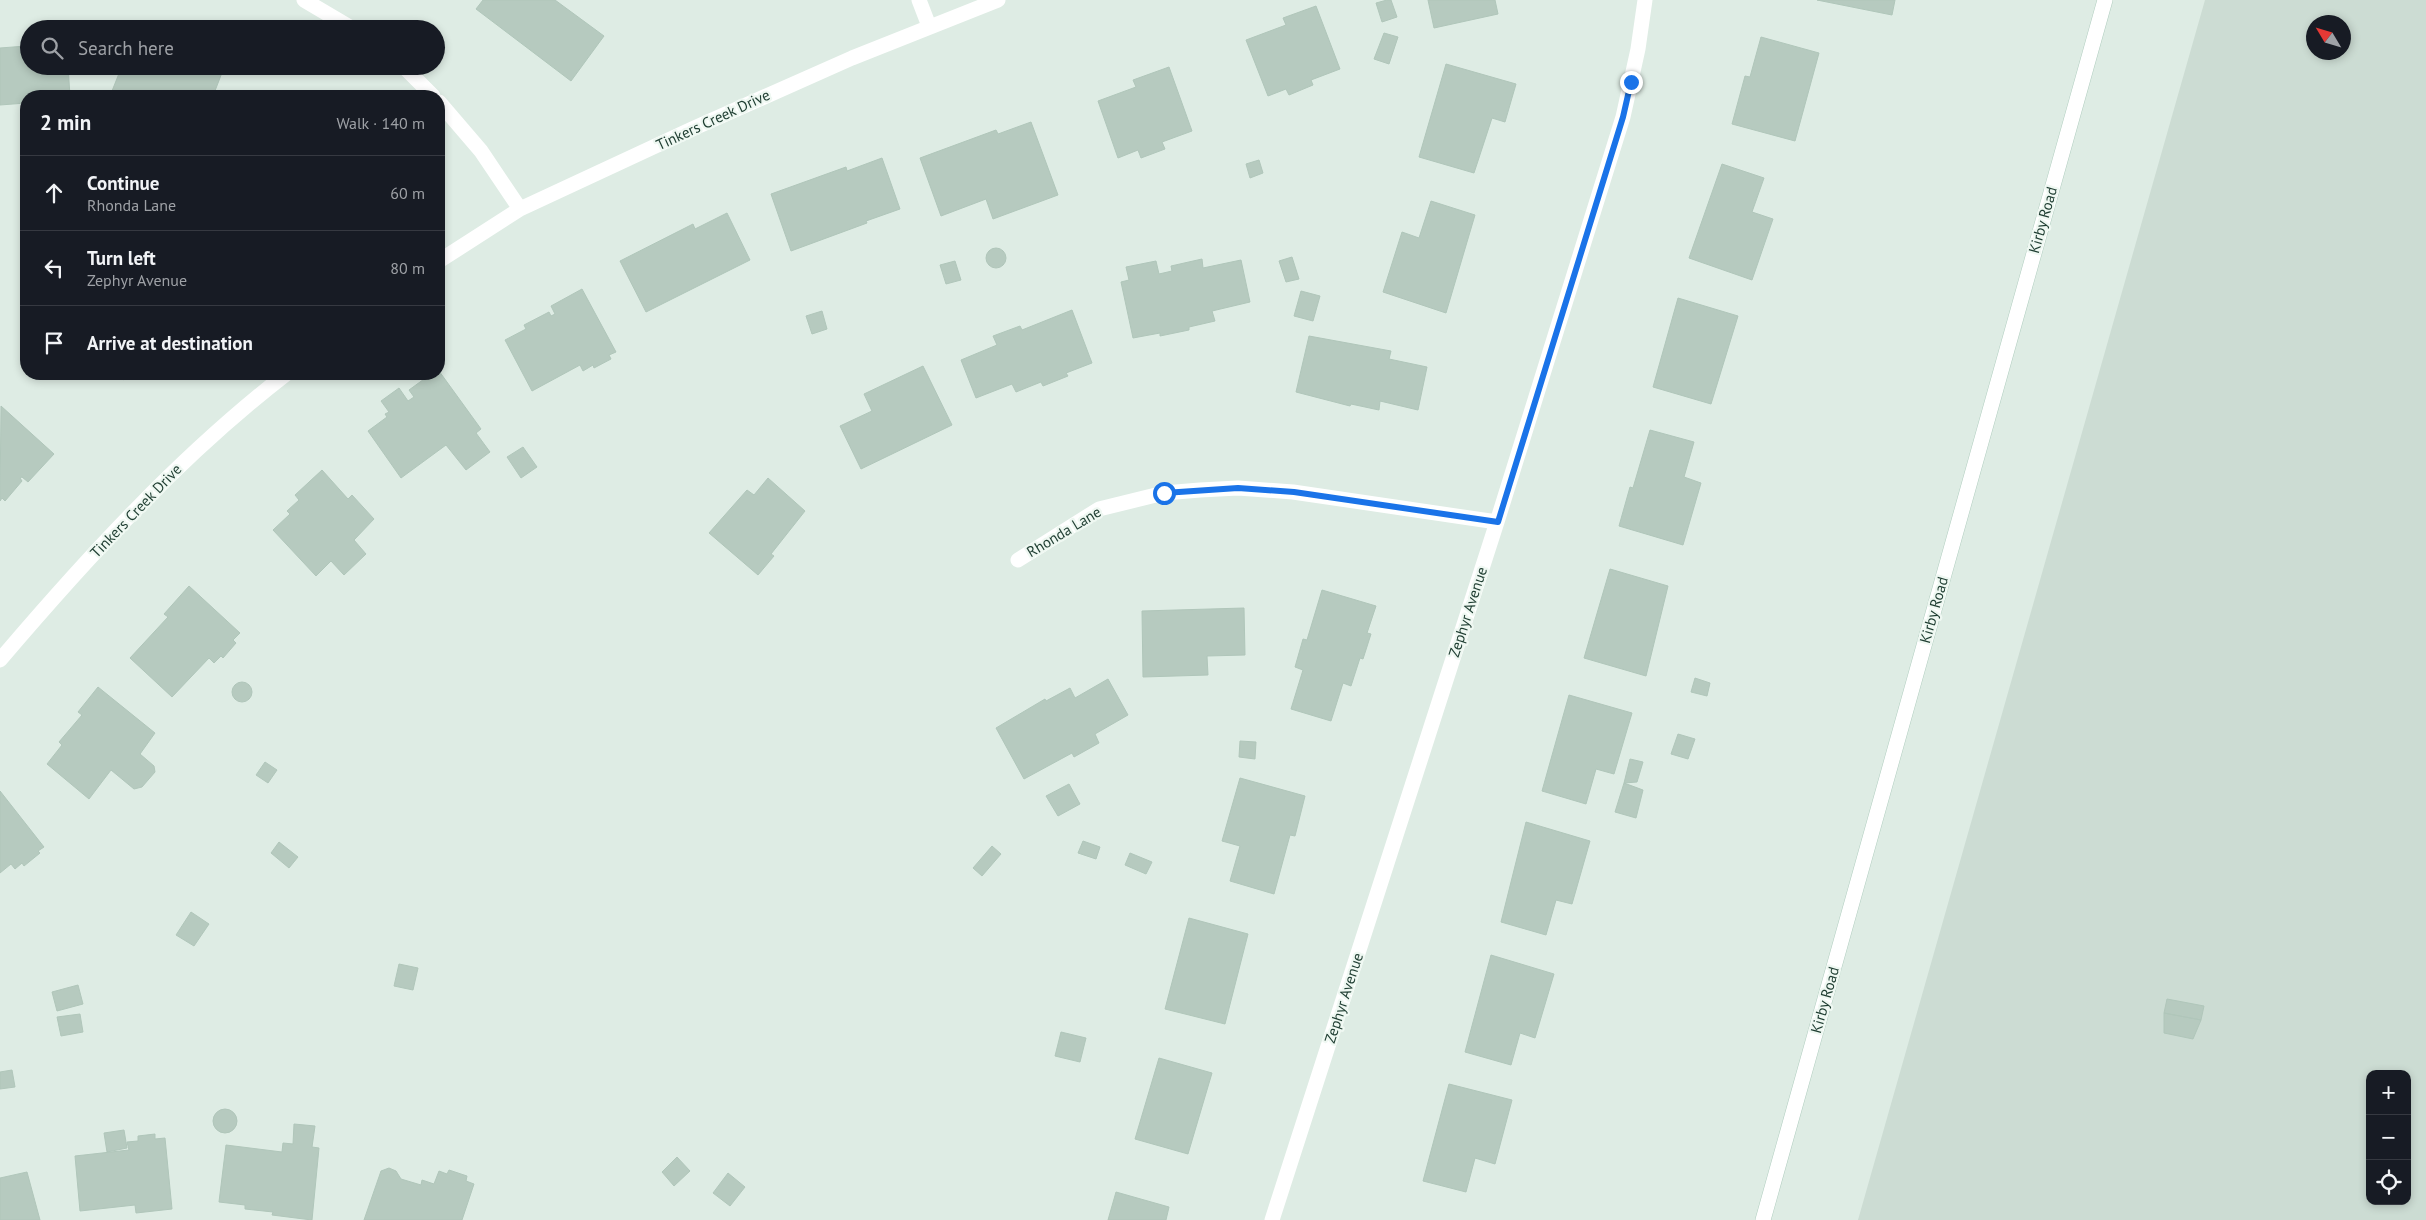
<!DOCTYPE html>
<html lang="en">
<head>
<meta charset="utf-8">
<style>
	:root { --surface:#171b24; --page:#20242c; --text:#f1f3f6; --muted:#9ea1a6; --line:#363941 }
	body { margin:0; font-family:"PT Sans",sans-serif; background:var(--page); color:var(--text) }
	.controls { position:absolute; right:15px; bottom:15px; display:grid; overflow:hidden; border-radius:10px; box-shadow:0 2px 8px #0003 }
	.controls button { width:45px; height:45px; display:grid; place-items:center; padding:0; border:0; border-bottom:1px solid var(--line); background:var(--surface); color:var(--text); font:25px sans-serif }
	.compass { position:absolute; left:2306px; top:15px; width:45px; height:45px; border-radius:50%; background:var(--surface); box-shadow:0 2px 8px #0003; rotate:308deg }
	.stop { position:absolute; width:15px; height:15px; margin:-11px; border:4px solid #1a73e8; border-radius:50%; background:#fff }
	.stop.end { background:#1a73e8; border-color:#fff; box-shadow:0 1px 5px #0008 }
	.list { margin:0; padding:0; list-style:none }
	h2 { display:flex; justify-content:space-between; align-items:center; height:65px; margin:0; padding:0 20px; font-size:21px }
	h2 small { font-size:16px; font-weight:400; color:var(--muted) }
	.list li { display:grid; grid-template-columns:32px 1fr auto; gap:15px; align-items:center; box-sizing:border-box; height:75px; padding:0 20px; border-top:1px solid var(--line) }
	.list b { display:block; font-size:19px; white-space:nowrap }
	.list p { margin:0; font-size:16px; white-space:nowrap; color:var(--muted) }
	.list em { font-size:16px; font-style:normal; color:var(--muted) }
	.icon { flex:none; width:28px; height:28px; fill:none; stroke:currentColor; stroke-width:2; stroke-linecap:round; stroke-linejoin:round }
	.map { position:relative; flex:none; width:2426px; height:1220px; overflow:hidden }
	.search { position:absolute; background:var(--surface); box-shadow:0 2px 8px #0003; left:20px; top:20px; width:425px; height:55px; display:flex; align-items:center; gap:12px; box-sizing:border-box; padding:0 18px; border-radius:28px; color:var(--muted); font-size:19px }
	.panel { position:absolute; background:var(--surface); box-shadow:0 2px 8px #0003; left:20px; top:90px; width:425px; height:290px; border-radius:20px }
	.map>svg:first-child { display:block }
	.built { fill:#ccdcd3; fill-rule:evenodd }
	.building { fill:#b6cabf; stroke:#b0c6ba }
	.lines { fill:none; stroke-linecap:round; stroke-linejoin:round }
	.secondary-casing { stroke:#b0cdbf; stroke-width:16 }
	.minor { stroke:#fff; stroke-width:15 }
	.secondary { stroke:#fff; stroke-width:15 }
	.route { stroke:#1a73e8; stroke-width:6 }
	.labels { text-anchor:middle; stroke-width:4.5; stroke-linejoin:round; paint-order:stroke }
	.street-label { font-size:15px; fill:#1e3d31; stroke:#eff8f2 }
</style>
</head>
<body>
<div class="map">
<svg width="2426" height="1220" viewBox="0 0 2426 1220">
	<rect width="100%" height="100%" fill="#deece4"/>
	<!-- built -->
	<path class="built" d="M2205,0H2426V1220H1858ZM2314,22H2344V52H2314ZM2370,1074H2407V1201H2370Z"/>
	<!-- building -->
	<path class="building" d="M483,0H555L604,36L571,81L476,9Z
		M1387,0H1391L1397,17L1382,22L1376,3Z
		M1428,0H1495L1498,14L1434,28Z
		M1817,0H1895L1892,15Z
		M1316,6L1340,69L1311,80L1313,85L1289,95L1286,89L1268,96L1246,40L1286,25L1283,18Z
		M1384,33L1398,37L1389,64L1374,59Z
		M1761,37L1819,53L1795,141L1732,124L1745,76L1750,77Z
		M26,39H29V66H68L70,96H26V103L0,105V48L26,46Z
		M1446,64L1516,84L1505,122L1492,118L1474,173L1419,157Z
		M122,66H168L174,69V66H213L223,70L213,96H110Z
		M1169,67L1192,131L1162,142L1165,149L1141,158L1138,150L1118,158L1098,101L1136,87L1133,80Z
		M1031,122L1058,195L993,219L986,199L941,216L920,158L996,130L998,134Z
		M882,158L900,209L866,221L867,223L791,251L771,194L846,167L847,171Z
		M1259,160L1263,173L1250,178L1246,164Z
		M1722,164L1764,178L1752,212L1773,219L1752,280L1689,258Z
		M1431,201L1475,215L1446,313L1383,292L1402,232L1419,238Z
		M727,213L750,260L646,312L620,261L693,224L695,229Z
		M986 258a10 10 0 1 1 20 0a10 10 0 1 1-20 0Z
		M1292,257L1299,279L1286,282L1279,261Z
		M1202,259L1203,268L1241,260L1250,302L1212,311L1215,321L1189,327V330L1160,336V333L1133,338L1121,282L1129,280L1126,267L1156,261L1159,274L1172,271L1171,266Z
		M955,261L961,280L946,284L940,265Z
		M582,289L616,352L609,355L611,359L594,368L593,365L583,371L580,365L532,391L505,340L526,329L524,325L549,312L551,316L555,314L551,306Z
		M1301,291L1320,296L1313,321L1294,316Z
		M1678,298L1738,316L1711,404L1653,387Z
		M1072,310L1092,363L1066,373L1068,376L1043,386L1041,382L1016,392L1012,384L976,398L961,360L997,345L993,336L1020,326L1022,330Z
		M822,311L827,329L812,334L806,316Z
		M1309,336L1391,351L1389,359L1427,367L1418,410L1380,401L1379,410L1351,404L1350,406L1296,392Z
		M923,366L952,425L861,469L840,426L872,411L864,394Z
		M439,371L481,429L476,433L490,452L466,470L446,445L401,478L368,431L387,417L385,414L389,412L381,401L399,388L408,401L414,397L409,390L431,374H439Z
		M118,374H130L123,380Z
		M1,406L54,454L28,482L22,477L20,478L22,481L5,501L2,498L0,501Z
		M1650,430L1694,442L1684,477L1701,483L1683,545L1619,526L1630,487L1633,488Z
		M523,447L537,467L521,478L507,457Z
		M322,470L348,499L352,495L374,519L354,540L366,554L344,575L331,561L316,576L273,530L290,514L287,511L299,500L295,495Z
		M768,478L805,511L771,554L774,556L758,575L709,533L747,490L754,495Z
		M1610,569L1668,586L1646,676L1584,658Z
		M189,586L240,633L233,640L236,643L223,658L221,656L214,663L209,658L172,697L130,658L168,617L164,614Z
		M1322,590L1376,606L1367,633L1371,634L1363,659L1360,658L1351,686L1343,683L1331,721L1291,709L1303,670L1295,667L1303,639L1307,640Z
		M1244,608L1245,655L1207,656L1208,675L1143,677L1142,611Z
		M1695,678L1710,683L1707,696L1691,692Z
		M1108,679L1128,715L1095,734L1099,743L1074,757L1072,753L1024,779L996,728L1045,699L1046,701L1070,688L1075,698Z
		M232 692a10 10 0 1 1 20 0a10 10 0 1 1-20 0Z
		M98,687L155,733L140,754L154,766L155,772L142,787L134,789L111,770L89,799L47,764L62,745L59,742L82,715L78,712Z
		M1569,695L1632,713L1614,774L1596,769L1586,804L1542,791Z
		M1678,734L1695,739L1688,759L1671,754Z
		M1240,741L1256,742L1255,759L1239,757Z
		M1630,759L1643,762L1637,782L1624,783Z
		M265,762L277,770L268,783L256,775Z
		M1240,778L1305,796L1295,836L1290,835L1274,894L1230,881L1240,846L1222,841Z
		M1624,783L1643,790L1636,818L1615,812Z
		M1069,784L1080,804L1058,816L1046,796Z
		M0,791L44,847L38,851L40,853L24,866L22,863L15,869L11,864L0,873Z
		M1526,822L1590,841L1572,904L1556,900L1546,935L1501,922Z
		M1083,841L1100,847L1096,859L1078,853Z
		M279,842L298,857L289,868L271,853Z
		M992,846L1001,854L982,876L973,868Z
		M1130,853L1152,862L1146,874L1125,865Z
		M191,912L209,924L194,946L176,935Z
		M1189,918L1248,934L1225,1024L1165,1009Z
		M1491,955L1554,974L1535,1038L1520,1033L1511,1065L1465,1052Z
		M399,964L418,968L413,990L394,986Z
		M78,985L83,1004L57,1011L52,992Z
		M2167,999L2204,1006L2201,1020L2164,1013Z
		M2164,1013L2201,1020L2193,1039L2164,1033Z
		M80,1014L83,1032L61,1036L57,1017Z
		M1061,1032L1086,1038L1080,1062L1055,1056Z
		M1159,1058L1212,1073L1188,1154L1135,1139Z
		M12,1070L15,1087L0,1089V1072Z
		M1449,1084L1512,1100L1495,1164L1475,1158L1466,1192L1423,1181Z
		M213 1121a12 12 0 1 1 24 0a12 12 0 1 1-24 0Z
		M294,1124L315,1126L312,1147L319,1148L312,1220L272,1215L273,1212L245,1209V1205L219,1202L226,1145L282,1152L283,1143L293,1144Z
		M124,1130L127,1148L107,1152L104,1133Z
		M155,1134V1139L165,1138L172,1209L136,1213L135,1205L80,1211L75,1156L129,1150L127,1142L138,1141V1136Z
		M677,1157L690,1171L674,1186L662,1172Z
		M389,1168L396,1171L401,1179L421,1185L422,1180L434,1184L439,1171L447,1174L449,1170L467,1176L466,1181L474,1184L462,1220H364L381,1171Z
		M27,1172L40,1220H0V1178Z
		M728,1173L745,1187L730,1206L713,1193Z
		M1116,1192L1169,1207L1166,1220H1108Z"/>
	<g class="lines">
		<defs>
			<path id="secondary" d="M1763,1220L2105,0"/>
		</defs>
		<!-- secondary casing -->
		<use href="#secondary" class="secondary-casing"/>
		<!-- minor -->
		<path class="minor" d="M304,0L353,29
			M919,0L929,26
			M403,66L433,96
			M439,102L481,151L520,209
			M439,261L520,209L692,129L852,58L998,0
			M1018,560L1099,509L1164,493L1200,490L1238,488L1293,492L1497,522
			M0,660C87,558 179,457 286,374
			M1272,1220L1497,522L1623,117L1638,49L1645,0"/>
		<!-- secondary -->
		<use href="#secondary" class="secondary"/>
	</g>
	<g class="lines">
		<!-- route -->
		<path class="route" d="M1164,493L1238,488L1294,492L1498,522L1623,117L1631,82"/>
	</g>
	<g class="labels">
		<!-- street labels -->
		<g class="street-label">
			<text transform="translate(713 120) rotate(-25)" y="5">Tinkers Creek Drive</text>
			<text transform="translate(2043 220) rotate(-74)" y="5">Kirby Road</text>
			<text transform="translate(136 511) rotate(-46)" y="5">Tinkers Creek Drive</text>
			<text transform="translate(1064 532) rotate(-31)" y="5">Rhonda Lane</text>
			<text transform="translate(1934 610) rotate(-74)" y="5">Kirby Road</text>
			<text transform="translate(1468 612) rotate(-72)" y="5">Zephyr Avenue</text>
			<text transform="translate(1344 998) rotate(-72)" y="5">Zephyr Avenue</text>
			<text transform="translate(1825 1000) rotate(-74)" y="5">Kirby Road</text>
		</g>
	</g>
</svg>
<div class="controls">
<button>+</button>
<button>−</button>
<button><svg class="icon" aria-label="locate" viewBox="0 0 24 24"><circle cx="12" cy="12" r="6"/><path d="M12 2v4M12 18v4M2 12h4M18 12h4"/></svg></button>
</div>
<svg class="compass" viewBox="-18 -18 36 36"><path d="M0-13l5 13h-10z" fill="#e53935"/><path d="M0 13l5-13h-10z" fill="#9ea1a6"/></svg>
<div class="stop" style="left:1164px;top:493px"></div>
<div class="stop end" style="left:1631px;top:82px"></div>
<div class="search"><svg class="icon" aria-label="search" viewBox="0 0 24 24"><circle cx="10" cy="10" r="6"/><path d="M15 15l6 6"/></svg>Search here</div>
<section class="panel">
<h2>2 min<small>Walk · 140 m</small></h2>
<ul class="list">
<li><svg class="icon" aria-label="ahead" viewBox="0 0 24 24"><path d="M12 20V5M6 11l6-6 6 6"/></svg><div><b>Continue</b><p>Rhonda Lane</p></div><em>60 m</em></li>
<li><svg class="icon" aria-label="left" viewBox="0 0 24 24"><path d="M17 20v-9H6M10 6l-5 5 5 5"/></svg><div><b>Turn left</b><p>Zephyr Avenue</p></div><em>80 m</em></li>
<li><svg class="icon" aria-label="arrive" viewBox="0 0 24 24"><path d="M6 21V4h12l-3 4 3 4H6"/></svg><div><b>Arrive at destination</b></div></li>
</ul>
</section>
</div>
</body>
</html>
